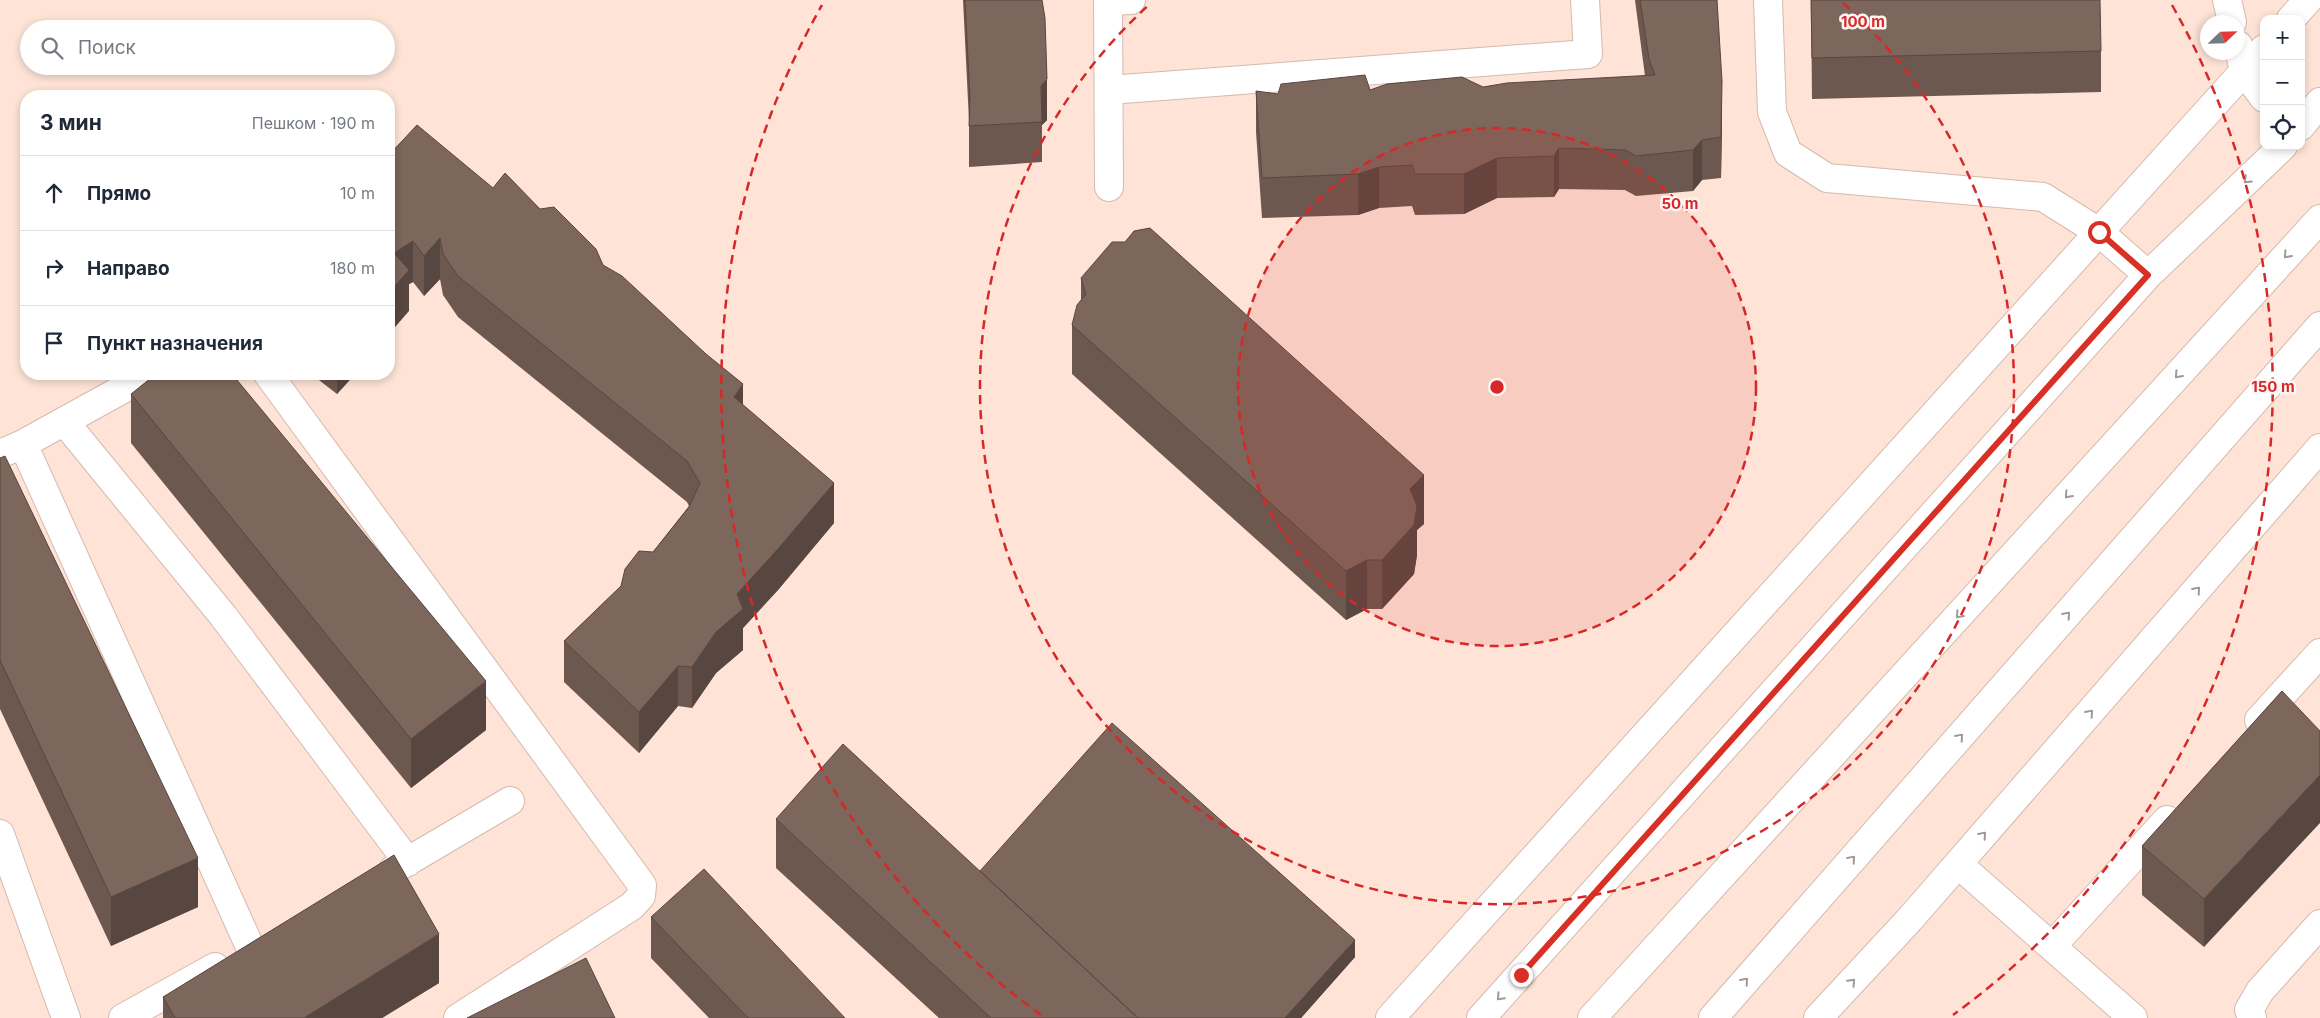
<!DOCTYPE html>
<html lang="ru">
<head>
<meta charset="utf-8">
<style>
	:root { --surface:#fff; --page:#f2f2f3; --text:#1f2937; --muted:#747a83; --line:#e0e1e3 }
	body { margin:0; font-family:Inter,sans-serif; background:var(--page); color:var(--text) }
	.controls { position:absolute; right:15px; top:15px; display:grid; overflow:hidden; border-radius:10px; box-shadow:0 2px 8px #0003 }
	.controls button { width:45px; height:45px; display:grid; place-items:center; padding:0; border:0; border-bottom:1px solid var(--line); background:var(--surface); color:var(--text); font:25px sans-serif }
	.compass { position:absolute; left:2200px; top:15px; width:45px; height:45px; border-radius:50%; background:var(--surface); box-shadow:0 2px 8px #0003; rotate:67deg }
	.stop { position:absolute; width:15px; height:15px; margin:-11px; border:4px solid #d93025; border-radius:50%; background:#fff }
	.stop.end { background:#d93025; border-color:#fff; box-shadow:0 1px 5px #0008 }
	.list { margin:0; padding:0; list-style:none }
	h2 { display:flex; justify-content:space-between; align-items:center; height:65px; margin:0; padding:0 20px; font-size:21px }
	h2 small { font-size:16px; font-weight:400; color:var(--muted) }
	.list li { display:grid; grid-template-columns:32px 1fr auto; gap:15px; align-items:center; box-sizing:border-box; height:75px; padding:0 20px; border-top:1px solid var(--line) }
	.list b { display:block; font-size:19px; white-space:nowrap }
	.list em { font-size:16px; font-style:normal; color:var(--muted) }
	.icon { flex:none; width:28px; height:28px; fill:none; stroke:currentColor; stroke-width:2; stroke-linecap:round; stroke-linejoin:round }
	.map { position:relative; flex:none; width:2320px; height:1018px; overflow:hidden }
	.search { position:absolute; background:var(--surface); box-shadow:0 2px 8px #0003; left:20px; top:20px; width:375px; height:55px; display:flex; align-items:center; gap:12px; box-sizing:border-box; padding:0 18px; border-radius:28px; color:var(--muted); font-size:19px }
	.panel { position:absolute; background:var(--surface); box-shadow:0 2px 8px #0003; left:20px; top:90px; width:375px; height:290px; border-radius:20px }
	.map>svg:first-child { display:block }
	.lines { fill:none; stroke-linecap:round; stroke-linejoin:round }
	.minor-casing { stroke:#d4baae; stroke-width:30 }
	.minor { stroke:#fff; stroke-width:28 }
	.wall { fill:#6c584e }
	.shaded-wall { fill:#584740 }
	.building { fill:#7d665b; stroke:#584740 }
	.oneway { stroke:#9f9a98 }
	.route { stroke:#d93025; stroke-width:6 }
	.ring { fill:none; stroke:#d62828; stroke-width:2.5; stroke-dasharray:9 6 }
	.centre { fill:#d62828; stroke:#fbf6f3; stroke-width:2.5 }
	.ring-label { font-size:15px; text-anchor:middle; font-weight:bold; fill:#d62828; stroke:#fbf6f3; stroke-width:5; stroke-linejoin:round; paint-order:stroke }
</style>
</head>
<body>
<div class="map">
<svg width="2320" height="1018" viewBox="0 0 2320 1018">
	<rect width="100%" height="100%" fill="#fee3d6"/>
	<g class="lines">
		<defs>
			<path id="minor" d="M1768,0L1772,112L1788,153L1827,178L2043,197L2099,232L2148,275
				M2227,0L2232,22
				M2291,19L2308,0
				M2238,45L2244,71L2264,98
				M1109,90L1588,54L1585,0
				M2301,126L2320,102
				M1109,187L1108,1L1131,0
				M268,374L642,885L641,896L632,906L458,1018
				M64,421L224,617L408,862
				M23,444L250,947
				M0,454L23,444L150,374
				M2259,720L2320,653
				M0,834L66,1018
				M1958,864L2133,1018
				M393,870L510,801
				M2052,946L2167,820
				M123,1018L215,967
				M1390,1018L2264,49
				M1481,1018L2148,275L2283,146
				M1592,1018L2320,219
				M1713,1018L2320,326
				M1818,1018L1910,919L2320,448
				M2252,1018L2249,1010L2260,991L2320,924"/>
		</defs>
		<!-- minor casing -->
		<use href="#minor" class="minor-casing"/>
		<!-- minor -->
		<use href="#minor" class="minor"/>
	</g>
	<!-- wall -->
	<path class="wall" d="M963,0H1042L1047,120L1042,125V162L969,167V121Z
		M1635,0H1717L1722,122L1721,178L1702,180L1693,191L1636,196L1625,190L1559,189L1554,197L1497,198L1464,214L1415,215L1412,206L1379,208L1358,215L1262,218L1256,132V91L1278,94L1483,87L1645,76Z
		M1811,0L2101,51V92L1812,99Z
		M389,155L493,188L540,209L603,265L743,405L834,523L778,590L743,628V650L716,673L692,708L678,706L639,753L564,682V641L621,586L653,552L689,506L687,502L458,317L443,295L440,279L424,296L413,282L409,284V311Z
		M1081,278L1424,524L1417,530V555L1414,574L1382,609H1367L1346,620L1072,374V325L1081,301Z
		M313,374H355L337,394L315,377Z
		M131,394L486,730L411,788L131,443Z
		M0,458L198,907L111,946L0,709Z
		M2282,691L2204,947L2142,895V846Z
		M776,819L980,871L1355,957L1301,1018H939L776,868Z
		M651,917L845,1018H709L651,958Z
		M439,983L382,1018H163V997Z"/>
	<!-- shaded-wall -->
	<path class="shaded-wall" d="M1047,79V120L1042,125L1041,86Z
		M1722,81V122L1721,178V137Z
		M1702,140V180L1693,191V150Z
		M1559,148V189L1554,197V156Z
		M1497,158V198L1464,214V174Z
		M1379,167V208L1358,215V174Z
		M440,238V279L424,296V256Z
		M413,241V282L409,284V311L389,334V293L394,253Z
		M337,374H355L337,394Z
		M743,384V425L734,397Z
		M1424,475V524L1417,530V555L1414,574L1382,609V560L1410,489Z
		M834,483V523L778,590L743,628V650L716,673L692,708V667L737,594Z
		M1367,560V609L1346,620V571Z
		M678,666V706L639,753V712Z
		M486,681V730L411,788V739Z
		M2320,775V823L2204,947V899Z
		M198,858V907L111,946V897Z
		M439,934V983L382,1018H304Z
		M1355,940V957L1301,1018H1285Z"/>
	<!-- building -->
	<path class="building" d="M965,0H1042L1045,18L1047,79L1041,86L1042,122L969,126L970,100Z
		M1640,0H1717L1722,81L1721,137L1702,140L1693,150L1636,156L1625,150L1559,148L1554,156L1497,158L1464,174H1415L1412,165L1379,167L1358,174L1262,178L1256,91L1278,94L1281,84L1365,75L1370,90L1387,84L1462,77L1483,87L1507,83L1655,75L1649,59Z
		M1811,0H2100L2101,51L1812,58Z
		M417,125L493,188L505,173L540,209L554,207L596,249L603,265L622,276L706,354L743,384L734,397L834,483L778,549L737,594L743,609L716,632L692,667L678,666L639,712L564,641L621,586L625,569L639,551L653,552L689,507L700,483L687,461L458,276L443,254L440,238L424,256L413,241L394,253L409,270L389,293V155Z
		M1150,228L1424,475L1410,489L1417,506L1414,525L1382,560H1367L1346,571L1072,325L1077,305L1086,294L1081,278L1112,242H1125L1134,231Z
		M156,374H232L486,681L411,739L131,394Z
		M5,456L198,858L111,897L0,660V458Z
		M2282,691L2320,731V775L2204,899L2142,846Z
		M1112,723L1355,940L1285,1018H1138L980,871Z
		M843,744L1138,1018H991L776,819Z
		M394,855L439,934L304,1018H175L163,997Z
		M704,869L845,1018H748L651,917Z
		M586,958L615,1018H467Z"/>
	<!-- one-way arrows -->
	<defs><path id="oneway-chevron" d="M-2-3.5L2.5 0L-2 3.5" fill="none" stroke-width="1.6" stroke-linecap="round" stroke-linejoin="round" transform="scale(1.25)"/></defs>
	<g class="oneway">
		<use href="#oneway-chevron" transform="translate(2247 180) rotate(136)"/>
		<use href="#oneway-chevron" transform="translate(2287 255) rotate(132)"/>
		<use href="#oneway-chevron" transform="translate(2178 375) rotate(132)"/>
		<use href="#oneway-chevron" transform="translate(2068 495) rotate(132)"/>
		<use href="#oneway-chevron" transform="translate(2197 590) rotate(-49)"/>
		<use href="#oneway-chevron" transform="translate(1959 615) rotate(132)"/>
		<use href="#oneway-chevron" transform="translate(2067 615) rotate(-49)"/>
		<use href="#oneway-chevron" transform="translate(2090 713) rotate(-49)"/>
		<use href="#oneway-chevron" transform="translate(1960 737) rotate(-49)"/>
		<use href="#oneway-chevron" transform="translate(1983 835) rotate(-49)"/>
		<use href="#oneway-chevron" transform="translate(1852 859) rotate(-49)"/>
		<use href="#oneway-chevron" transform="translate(1745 981) rotate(-49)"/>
		<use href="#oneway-chevron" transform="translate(1852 982) rotate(-47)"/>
		<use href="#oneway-chevron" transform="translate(1500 997) rotate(133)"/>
	</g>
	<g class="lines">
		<!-- route -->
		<path class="route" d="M1521,975L2148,275L2099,232"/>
	</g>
	<!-- distance rings -->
	<circle cx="1497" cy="387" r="259" fill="#d62828" fill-opacity=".12"/>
	<g class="ring">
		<circle cx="1497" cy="387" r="259"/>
		<path d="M1843 3A517 517 0 1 1 1151 3"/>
		<path d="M1041 1015A776 776 0 0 1 822 5M2172 5A776 776 0 0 1 1953 1015"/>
	</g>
	<circle cx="1497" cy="387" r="8" class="centre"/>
	<g class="ring-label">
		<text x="1863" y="27">100 m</text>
		<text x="1680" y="209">50 m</text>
		<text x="2273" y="392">150 m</text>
	</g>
</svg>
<div class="controls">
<button>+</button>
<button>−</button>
<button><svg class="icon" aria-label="locate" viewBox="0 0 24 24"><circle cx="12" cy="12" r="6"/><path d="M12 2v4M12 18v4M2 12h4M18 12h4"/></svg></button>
</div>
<svg class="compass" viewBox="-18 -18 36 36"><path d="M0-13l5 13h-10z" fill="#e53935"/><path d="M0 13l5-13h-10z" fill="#747a83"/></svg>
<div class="stop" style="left:2099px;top:232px"></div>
<div class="stop end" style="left:1521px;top:975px"></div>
<div class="search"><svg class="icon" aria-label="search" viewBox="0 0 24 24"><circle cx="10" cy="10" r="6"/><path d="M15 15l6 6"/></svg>Поиск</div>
<section class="panel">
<h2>3 мин<small>Пешком · 190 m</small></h2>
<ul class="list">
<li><svg class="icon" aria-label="ahead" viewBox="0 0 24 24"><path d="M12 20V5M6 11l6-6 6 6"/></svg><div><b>Прямо</b></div><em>10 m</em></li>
<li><svg class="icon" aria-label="right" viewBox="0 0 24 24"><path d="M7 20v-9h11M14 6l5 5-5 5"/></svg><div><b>Направо</b></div><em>180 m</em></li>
<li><svg class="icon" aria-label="arrive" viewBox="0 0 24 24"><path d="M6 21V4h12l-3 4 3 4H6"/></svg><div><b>Пункт назначения</b></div></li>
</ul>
</section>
</div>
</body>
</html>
